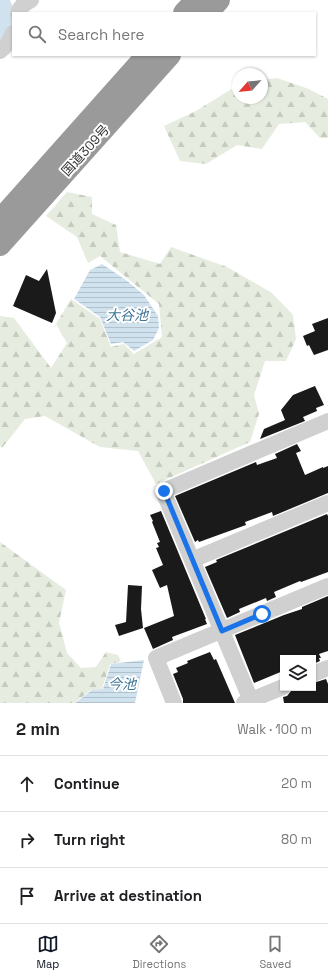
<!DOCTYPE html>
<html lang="en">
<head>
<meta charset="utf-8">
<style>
	:root { --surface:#fff; --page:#f2f2f2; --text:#202124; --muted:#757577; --line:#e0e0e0; --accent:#111827 }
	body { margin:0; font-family:"Space Grotesk","Noto Sans JP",sans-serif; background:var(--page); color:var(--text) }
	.controls { position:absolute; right:12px; bottom:12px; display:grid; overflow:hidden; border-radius:0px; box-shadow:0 1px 3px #0004 }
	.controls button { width:36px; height:36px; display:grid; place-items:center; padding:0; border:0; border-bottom:1px solid var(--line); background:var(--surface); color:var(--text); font:20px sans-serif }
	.compass { position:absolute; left:232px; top:68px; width:36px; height:36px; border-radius:50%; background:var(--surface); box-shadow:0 1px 3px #0004; rotate:243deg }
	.stop { position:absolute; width:12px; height:12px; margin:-9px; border:3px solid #1a73e8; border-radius:50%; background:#fff }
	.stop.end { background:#1a73e8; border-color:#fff; box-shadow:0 1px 4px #0008 }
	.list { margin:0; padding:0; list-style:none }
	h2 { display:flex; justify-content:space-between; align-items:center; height:52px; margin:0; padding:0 16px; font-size:17px }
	h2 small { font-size:13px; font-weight:400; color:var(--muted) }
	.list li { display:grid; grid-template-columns:26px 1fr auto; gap:12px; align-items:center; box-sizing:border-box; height:56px; padding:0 16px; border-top:1px solid var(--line) }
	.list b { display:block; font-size:15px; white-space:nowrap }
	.list em { font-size:13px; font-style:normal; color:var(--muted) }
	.icon { flex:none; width:22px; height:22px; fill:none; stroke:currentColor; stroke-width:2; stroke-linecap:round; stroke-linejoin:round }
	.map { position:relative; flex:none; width:328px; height:703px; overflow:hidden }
	.search { position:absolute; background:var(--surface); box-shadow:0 1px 3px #0004; left:12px; right:12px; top:12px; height:44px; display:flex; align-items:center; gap:10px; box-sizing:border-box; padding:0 14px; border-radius:0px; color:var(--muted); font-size:15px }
	.sheet { height:220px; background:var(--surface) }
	nav { display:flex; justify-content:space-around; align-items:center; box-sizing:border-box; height:56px; border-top:1px solid var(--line); background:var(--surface); font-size:11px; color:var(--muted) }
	nav a { display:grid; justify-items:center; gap:2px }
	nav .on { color:var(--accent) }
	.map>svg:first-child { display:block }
	.forest { fill:url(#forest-firs) }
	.water { fill:url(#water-rules) }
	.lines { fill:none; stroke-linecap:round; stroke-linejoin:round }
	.river { stroke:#cfe2ee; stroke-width:24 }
	.building { fill:#1a1a1a }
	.minor { stroke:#d0d0d0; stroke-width:16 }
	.highway { stroke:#9a9a9a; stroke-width:22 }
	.route { stroke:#1a73e8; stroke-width:5 }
	.labels { text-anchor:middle; stroke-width:4; stroke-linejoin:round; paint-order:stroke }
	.street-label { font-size:13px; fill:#333; stroke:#fff }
	.water-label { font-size:14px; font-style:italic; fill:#3f7597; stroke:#fff }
</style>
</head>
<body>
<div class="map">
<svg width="328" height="703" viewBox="0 0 328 703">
	<defs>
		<pattern id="forest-firs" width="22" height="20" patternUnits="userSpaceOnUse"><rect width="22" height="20" fill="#e6ecdf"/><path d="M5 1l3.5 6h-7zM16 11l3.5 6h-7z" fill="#c6cbc0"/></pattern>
		<pattern id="water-rules" width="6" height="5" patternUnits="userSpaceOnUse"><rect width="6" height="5" fill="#cfe2ee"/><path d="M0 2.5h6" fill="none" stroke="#b2c2cd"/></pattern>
	</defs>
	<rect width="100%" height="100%" fill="#fff"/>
	<!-- forest -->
	<path class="forest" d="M277,78L309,89L328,99V138H320L305,122L279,124L262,149L237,145L206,164L180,161L164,126L196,111L238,85V98H262V80Z
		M67,192L92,197V214L116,225L120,252L160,264L171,247L227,267L272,293L293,315L296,339L286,361H265L254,395L259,414L250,442L156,484L138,451L100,447L45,416L25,419L2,448L0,446V316L14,318L51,368L67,343L56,324L71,299L100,319L111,347L124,344L134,354L162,337L159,304L100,256L88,263L77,237L46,216Z
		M0,542L66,590L59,623L67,653L81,668L96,667L106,652L118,655L121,662L110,664L102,689L91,690L74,703H0Z"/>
	<!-- water -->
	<path class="water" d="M102,264L126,280L144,295L158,316L159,328L153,340L134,351L123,342L111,344L100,317L74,299L90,270Z
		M144,660L135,703H75L92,690L103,689L111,664Z"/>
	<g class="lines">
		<!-- river -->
		<path class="river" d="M0,7L2,18L0,27"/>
	</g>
	<!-- building -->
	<path class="building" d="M47,269L56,313L52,323L13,306L26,275L39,281Z
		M328,318V350L314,355L309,345L307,346L303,336L315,331L312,324Z
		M315,386L324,405L316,408L317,411L303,417L305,421L260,439L264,429L285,420L281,410L293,395Z
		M297,444L301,451L296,453L305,475L323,467V468L328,466V493L273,516L272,512L245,522L246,525L199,542L198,540L195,542L175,496L256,462L257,465L277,458L275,454Z
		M161,511L206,619H205L207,624L172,637L173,640L153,649L144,628L174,616L167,585L160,588L152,570L163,565L156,548L159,547L157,543L160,542L152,522L153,521L150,515Z
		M327,514L328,516V572L301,582L300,581L274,592L276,597L267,601L266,598L239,609L240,612L227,618L205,567L217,562L216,560Z
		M128,585L142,586L141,609L143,628L119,636L115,625L126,622Z
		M328,596V651L319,654L321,658H319L320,661L313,664V658H283V671L254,683L235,635L284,615L302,609V607Z
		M210,652L214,660L216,659L235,703H183V699L173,674L178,672L176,668L188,663L187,661Z
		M326,679L328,684V703H284L283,697L287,696L291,691L300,688H313V683Z"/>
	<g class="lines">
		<!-- minor -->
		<path class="minor" d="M18,13C20,6 25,3 31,0
			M0,51C7,46 10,41 13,33
			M192,560L328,503
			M313,674L328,668
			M174,703L156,658L328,586
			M244,703L283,687
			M252,703L163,491L328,421"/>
		<!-- highway -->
		<path class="highway" d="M184,13L196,0
			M207,13L219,0
			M0,220L147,55
			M0,245L170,55"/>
	</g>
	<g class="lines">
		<!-- route -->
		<path class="route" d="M164,491L222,631L262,614"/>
	</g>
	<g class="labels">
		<!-- street labels -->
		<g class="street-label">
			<text transform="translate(85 150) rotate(-48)" y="5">国道309号</text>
		</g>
		<!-- water labels -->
		<g class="water-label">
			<text x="127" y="320">大谷池</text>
			<text x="122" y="689">今池</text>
		</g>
	</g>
</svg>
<div class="controls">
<button><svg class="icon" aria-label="layers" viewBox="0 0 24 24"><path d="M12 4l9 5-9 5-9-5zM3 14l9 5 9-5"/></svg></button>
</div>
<svg class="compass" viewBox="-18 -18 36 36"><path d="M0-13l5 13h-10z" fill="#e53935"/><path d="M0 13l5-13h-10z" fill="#757577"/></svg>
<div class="stop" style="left:262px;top:614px"></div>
<div class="stop end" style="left:164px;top:491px"></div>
<div class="search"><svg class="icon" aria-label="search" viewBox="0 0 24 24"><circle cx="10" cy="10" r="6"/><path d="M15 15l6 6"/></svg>Search here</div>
</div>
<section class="sheet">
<h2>2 min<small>Walk · 100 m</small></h2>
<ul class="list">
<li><svg class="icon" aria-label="ahead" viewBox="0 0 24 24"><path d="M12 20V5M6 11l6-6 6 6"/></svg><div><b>Continue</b></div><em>20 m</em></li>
<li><svg class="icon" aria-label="right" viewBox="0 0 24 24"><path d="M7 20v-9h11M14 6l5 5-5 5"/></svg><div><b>Turn right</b></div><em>80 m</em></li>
<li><svg class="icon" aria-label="arrive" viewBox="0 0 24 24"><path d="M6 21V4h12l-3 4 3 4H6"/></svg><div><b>Arrive at destination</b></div></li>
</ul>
</section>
<nav>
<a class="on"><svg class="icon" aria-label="map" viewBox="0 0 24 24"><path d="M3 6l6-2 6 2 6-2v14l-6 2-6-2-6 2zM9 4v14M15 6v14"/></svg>Map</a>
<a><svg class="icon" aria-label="directions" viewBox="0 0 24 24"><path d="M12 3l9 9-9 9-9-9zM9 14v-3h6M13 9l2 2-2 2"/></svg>Directions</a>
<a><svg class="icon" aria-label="saved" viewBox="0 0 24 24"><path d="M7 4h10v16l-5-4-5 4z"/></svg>Saved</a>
</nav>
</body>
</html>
